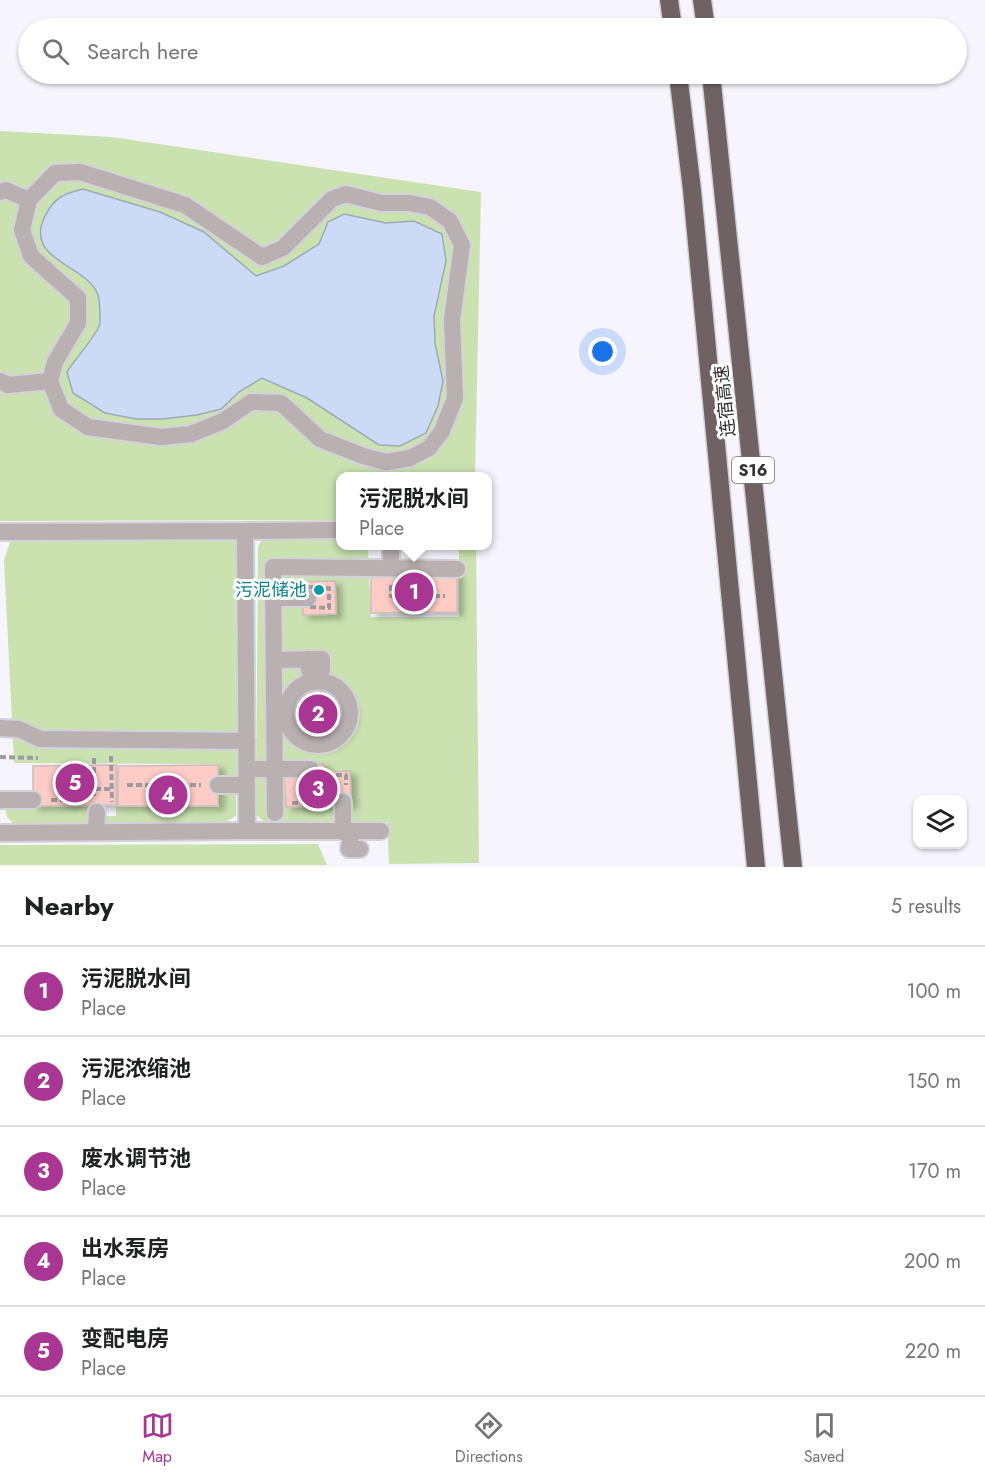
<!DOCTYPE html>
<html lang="en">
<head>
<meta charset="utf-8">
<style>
	:root { --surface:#fff; --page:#f2f2f2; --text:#202124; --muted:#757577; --line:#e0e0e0; --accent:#a83692 }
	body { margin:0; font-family:Jost,"Noto Sans SC",sans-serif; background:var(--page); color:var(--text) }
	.controls { position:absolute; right:18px; bottom:18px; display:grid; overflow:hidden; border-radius:12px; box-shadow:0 2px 4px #0004 }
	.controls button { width:54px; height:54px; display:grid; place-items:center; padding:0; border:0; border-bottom:2px solid var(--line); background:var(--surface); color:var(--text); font:30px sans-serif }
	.you { position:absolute; left:603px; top:352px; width:21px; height:21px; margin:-15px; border:4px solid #fff; border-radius:50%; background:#1a73e8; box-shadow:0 0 0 9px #1a73e833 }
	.badge { display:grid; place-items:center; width:39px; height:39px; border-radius:50%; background:var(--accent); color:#fff; font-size:20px; font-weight:700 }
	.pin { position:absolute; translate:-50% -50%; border:3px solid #fff; box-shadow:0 2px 6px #0006 }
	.popup { position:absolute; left:336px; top:472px; width:156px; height:78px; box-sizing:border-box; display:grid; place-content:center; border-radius:12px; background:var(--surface); filter:drop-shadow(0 2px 4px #0005); font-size:20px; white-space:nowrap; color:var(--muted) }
	.popup b { font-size:22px; color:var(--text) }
	.popup::after { content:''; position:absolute; left:50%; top:100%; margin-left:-12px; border:12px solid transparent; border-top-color:var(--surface) }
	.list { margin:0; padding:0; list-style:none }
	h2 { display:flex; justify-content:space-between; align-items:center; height:78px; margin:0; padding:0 24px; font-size:26px }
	h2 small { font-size:20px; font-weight:400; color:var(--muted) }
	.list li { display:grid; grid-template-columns:39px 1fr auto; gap:18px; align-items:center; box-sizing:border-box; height:90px; padding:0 24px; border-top:2px solid var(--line) }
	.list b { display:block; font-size:22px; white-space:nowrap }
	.list p { margin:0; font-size:20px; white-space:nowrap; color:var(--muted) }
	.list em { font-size:20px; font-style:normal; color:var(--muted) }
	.icon { flex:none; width:33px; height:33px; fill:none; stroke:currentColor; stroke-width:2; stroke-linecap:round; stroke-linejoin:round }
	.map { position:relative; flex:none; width:985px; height:867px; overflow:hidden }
	.search { position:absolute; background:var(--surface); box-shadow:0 2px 4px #0004; left:18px; right:18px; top:18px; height:66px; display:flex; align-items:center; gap:15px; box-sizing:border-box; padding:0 21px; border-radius:33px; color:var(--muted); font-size:22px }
	.sheet { height:528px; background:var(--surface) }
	nav { display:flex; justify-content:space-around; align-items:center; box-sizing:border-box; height:84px; border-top:2px solid var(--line); background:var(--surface); font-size:16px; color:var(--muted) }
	nav a { display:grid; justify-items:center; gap:3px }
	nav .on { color:var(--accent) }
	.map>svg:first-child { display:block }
	.green { fill:#cae2b0 }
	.water { fill:#ccdbf5; stroke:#9ea8bc; stroke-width:1.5 }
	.building { fill:#fecbc5; stroke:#ccbcba; stroke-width:1.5; filter:url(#shadow) }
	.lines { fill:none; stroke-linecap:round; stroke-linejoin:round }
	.minor-casing { stroke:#d3d2d9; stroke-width:20 }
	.motorway-casing { stroke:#d3d2d9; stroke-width:21 }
	.path { stroke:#9b9ba1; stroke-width:4; stroke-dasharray:6 3; stroke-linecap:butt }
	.minor { stroke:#b8b0b1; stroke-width:16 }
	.motorway { stroke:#706263; stroke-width:18 }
	.culture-dot { fill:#0f9aa8; stroke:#fff; stroke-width:2 }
	.labels { text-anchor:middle; stroke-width:6; stroke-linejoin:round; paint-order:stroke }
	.shield { fill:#fff; stroke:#6f6f72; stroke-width:1.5 }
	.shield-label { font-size:16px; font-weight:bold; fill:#313136 }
	.street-label { font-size:18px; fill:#313136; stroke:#fff }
	.culture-label { font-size:18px; fill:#0d838f; stroke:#fff; text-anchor:end }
</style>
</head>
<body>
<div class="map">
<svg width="985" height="867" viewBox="0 0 985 867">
	<defs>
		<filter id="shadow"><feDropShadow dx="6" dy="4" stdDeviation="3" flood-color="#0004"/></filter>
	</defs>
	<rect width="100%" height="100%" fill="#f6f5fd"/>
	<!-- green -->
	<path class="green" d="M0,131L112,137L481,192L475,476H340V520L0,521Z
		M340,536V546H368L371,617H459V546H476L479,863L389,864L387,822L269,826L256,815L258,546L263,538Z
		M235,538L239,546L237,775L219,776L218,764L14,763L4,560L10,542L16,539Z
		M219,793L236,794V816L222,824H14L7,817L5,807L88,806L89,816H116V807H219Z
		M318,844L327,865H0V845Z"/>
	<!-- water -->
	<path class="water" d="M83,189L160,212L204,232L256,276L284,266L319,244L328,222L344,214L386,223L414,221L442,234L446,261L434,316L435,343L443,381L438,406L426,433L400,446L379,445L307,398L262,378L239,392L221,409L197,415L162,419H136L105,413L73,393L67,372C74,360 99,333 100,323C100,316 100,302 98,295C87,264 23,261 45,216C55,197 63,194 83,189Z"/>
	<!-- building -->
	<path class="building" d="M371,572H457V612L371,613Z
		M335,581L336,614L303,615L302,582Z
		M285 713a33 33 0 1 1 66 0a33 33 0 1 1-66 0Z
		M312,764H324V772L350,771L351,805L286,807L284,772Z
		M116,765V805L33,806V766Z
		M218,765V806H118V766Z"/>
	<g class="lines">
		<defs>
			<path id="minor" d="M0,192L6,190L29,200L22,230L31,256L78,298V323L55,362L50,381L61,409L88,427L161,437L191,434L223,421L251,402L281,403L320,439L363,456L386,462L410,458L429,448L442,431L455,398L452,320L462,245L450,221L430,207L409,203H381L346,194L332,199L283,248L262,257L185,205L80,172L55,173L29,200
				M0,381L8,385L50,381
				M340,530L245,531L247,831H381
				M0,532L245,531
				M391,568V546
				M273,598H308
				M274,660L322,659V670H309L308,659
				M286 713a32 32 0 1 1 64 0a32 32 0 1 1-64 0Z
				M0,728L19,729L40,739L247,741
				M247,769H311
				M218,785H247
				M0,800H33
				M275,813L273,567L457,569
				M96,832L97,812
				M343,832V802
				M351,832L349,849H360
				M0,833L247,831"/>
			<path id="motorway" d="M669,0L673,28
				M702,0L706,28
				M678,74L692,190L756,867
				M711,74L793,867"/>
		</defs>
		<!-- minor casing -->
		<use href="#minor" class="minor-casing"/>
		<!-- motorway casing -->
		<use href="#motorway" class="motorway-casing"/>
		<!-- path -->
		<path class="path" d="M391,585V596H445
			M308,587L329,588V608L309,607Z
			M111,756L112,802
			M0,757L38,758
			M94,758V796
			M327,775H346V785
			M127,785H201
			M319,788V803
			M311,789H330
			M51,800H68L69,789H112
			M292,803H326"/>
		<!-- minor -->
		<use href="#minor" class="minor"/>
		<!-- motorway -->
		<use href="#motorway" class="motorway"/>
	</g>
	<!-- markers -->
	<circle class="culture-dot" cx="319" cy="590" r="6"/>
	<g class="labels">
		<!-- shield labels -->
		<rect class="shield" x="732" y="457" width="42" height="26" rx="4.5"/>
		<g class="shield-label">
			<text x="753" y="476">S16</text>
		</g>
		<!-- street labels -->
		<g class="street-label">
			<text transform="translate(725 401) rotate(-96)" y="6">连宿高速</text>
		</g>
		<!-- culture labels -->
		<g class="culture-label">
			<text x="307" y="596">污泥储池</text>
		</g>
	</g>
</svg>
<div class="controls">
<button><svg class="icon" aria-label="layers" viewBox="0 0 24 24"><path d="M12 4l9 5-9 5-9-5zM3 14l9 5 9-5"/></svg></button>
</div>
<div class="you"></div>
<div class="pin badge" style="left:414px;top:592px">1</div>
<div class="popup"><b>污泥脱水间</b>Place</div>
<div class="pin badge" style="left:318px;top:714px">2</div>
<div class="pin badge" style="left:318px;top:789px">3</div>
<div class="pin badge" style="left:168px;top:795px">4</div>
<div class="pin badge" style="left:75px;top:783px">5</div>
<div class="search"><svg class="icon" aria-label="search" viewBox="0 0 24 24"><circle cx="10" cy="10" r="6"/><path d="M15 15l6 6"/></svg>Search here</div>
</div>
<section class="sheet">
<h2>Nearby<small>5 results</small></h2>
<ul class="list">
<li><span class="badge">1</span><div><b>污泥脱水间</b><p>Place</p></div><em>100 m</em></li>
<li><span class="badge">2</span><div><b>污泥浓缩池</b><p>Place</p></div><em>150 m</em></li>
<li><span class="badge">3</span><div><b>废水调节池</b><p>Place</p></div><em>170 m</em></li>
<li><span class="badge">4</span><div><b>出水泵房</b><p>Place</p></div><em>200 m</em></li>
<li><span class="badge">5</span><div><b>变配电房</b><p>Place</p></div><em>220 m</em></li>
</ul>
</section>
<nav>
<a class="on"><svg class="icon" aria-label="map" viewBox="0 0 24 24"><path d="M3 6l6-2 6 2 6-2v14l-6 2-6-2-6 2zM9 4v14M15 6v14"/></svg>Map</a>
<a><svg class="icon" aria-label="directions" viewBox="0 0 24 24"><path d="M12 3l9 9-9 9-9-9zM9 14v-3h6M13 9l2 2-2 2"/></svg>Directions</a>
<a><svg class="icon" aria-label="saved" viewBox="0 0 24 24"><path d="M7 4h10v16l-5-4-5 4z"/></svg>Saved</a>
</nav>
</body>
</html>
